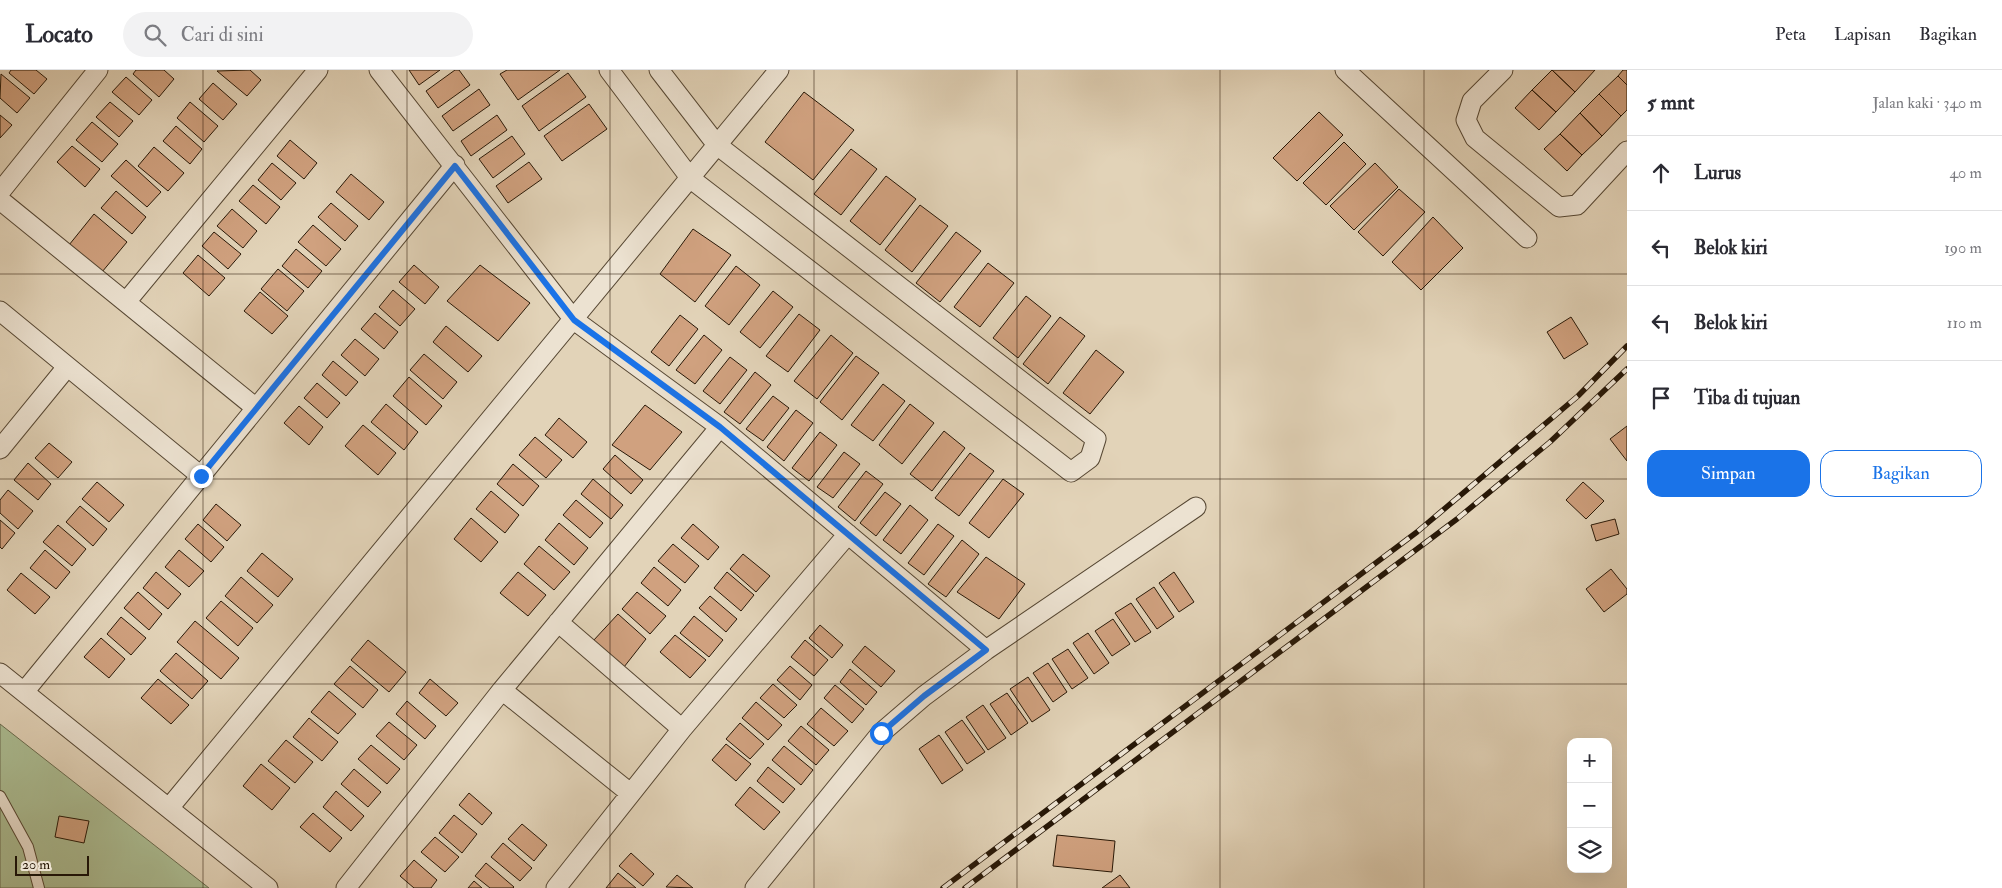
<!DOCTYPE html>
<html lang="id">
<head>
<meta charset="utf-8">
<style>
	:root { --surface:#fff; --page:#f2f2f3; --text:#2b2b33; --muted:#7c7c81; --line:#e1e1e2; --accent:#1a73e8 }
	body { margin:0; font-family:"IM FELL Double Pica",serif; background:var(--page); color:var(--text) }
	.controls { position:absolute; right:15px; bottom:15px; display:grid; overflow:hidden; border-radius:10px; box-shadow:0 5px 20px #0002 }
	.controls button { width:45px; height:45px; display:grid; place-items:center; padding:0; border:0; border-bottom:1px solid var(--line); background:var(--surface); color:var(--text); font:25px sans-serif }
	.scale { position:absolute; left:15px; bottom:12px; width:74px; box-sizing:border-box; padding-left:5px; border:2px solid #281807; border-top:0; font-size:14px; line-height:18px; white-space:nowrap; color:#281807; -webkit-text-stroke:4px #ece2d1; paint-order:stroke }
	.stop { position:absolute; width:15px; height:15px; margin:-11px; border:4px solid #1a73e8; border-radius:50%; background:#fff }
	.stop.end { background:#1a73e8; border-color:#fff; box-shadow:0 1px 5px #0008 }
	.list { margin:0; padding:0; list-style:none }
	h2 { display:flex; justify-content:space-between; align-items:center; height:65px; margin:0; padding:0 20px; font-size:21px }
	h2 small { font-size:16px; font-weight:400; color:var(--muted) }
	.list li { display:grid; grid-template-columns:32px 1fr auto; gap:15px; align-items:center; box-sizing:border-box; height:75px; padding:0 20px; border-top:1px solid var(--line) }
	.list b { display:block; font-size:19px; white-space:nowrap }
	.list em { font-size:16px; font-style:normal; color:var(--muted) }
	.actions { display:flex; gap:10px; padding:15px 20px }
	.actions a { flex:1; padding:11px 0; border:1px solid var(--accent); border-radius:15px; text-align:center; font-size:18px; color:var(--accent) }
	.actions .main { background:var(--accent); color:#fff }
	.icon { flex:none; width:28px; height:28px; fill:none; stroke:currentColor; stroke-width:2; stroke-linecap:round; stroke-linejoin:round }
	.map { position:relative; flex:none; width:1627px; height:818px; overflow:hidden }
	header { display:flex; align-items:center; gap:30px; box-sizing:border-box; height:70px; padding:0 25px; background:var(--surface); border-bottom:1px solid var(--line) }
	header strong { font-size:24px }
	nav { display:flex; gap:28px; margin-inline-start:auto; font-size:18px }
	.search { width:350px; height:45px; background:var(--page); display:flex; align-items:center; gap:12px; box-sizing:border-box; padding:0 18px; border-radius:28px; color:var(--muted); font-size:19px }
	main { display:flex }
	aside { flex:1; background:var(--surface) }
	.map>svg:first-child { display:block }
	.green { fill:#acbe94; stroke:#6a6b4e }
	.building { fill:#d0a17f; stroke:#281807 }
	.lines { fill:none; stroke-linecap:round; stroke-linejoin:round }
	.service-casing { stroke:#564733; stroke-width:12 }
	.minor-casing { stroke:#564733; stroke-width:21 }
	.service { stroke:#ece2d1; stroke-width:10 }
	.minor { stroke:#ece2d1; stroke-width:19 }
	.rail-casing { stroke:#281807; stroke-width:5.5 }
	.rail { stroke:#ece2d1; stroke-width:4; stroke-dasharray:11; stroke-linecap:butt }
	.route { stroke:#1a73e8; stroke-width:6 }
	.grid { fill:none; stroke:#281807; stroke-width:1; stroke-opacity:0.55 }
</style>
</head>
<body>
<header>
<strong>Locato</strong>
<div class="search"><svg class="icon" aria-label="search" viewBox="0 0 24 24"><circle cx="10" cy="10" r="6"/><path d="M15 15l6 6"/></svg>Cari di sini</div>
<nav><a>Peta</a><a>Lapisan</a><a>Bagikan</a></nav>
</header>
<main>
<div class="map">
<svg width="1627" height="818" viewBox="0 0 1627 818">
	<rect width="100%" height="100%" fill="#e2d3b8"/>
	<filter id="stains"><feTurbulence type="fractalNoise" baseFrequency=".004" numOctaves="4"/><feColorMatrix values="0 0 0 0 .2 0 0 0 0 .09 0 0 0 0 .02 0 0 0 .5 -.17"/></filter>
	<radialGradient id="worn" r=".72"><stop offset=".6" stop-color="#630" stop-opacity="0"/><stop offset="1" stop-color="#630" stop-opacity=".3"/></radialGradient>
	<!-- green -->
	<path class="green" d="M0,654L209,818H0Z"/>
	<!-- building -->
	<path class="building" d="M11,0H36L47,9L34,24L9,3Z
		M136,0H164L174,9L159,27L133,4Z
		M250,0L261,10L247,26L217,1Z
		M409,0H440L419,15Z
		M455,0H459L470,15L438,38L426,21Z
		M507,0H560L518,30L500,4Z
		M1552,0H1595L1575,22Z
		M1552,0L1575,22L1556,42L1532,20Z
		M1623,0H1627V15L1618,6Z
		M568,3L586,27L539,61L522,36Z
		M1,4L30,28L17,43L0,28Z
		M1618,6L1627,15V40L1621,46L1599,24Z
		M126,7L152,30L139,45L112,22Z
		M213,13L237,34L223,50L199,29Z
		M479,19L490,35L453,61L442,46Z
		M1532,20L1556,42L1539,60L1515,38Z
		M804,22L854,60L813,110L765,72Z
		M1599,24L1621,46L1602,66L1580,43Z
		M110,32L133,51L119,67L96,47Z
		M190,32L218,56L204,72L177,48Z
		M589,34L607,59L562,91L544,66Z
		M1319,42L1343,65L1297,111L1273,88Z
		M1580,43L1602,66L1582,85L1560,64Z
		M0,45L12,55L0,68Z
		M497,45L507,60L471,86L461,71Z
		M92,52L118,74L102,92L76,70Z
		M176,56L202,79L190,94L163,71Z
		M1560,64L1582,85L1567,101L1544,79Z
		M512,66L525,84L493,108L479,89Z
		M290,70L317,93L304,109L277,86Z
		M1344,72L1366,94L1326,135L1303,113Z
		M72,76L100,99L85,117L57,92Z
		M154,77L184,103L168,121L138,96Z
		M851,79L877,99L841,145L814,124Z
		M126,90L161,122L147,137L111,106Z
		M529,92L542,109L508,133L496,116Z
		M272,93L296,113L281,130L258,110Z
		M1375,93L1398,117L1354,160L1330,136Z
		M351,104L384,132L369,150L336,122Z
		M886,106L916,129L880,175L850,151Z
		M253,115L280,137L266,154L239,131Z
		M1399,119L1425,142L1383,186L1358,162Z
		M116,121L146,147L132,164L101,138Z
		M331,133L358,156L345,171L318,147Z
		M920,135L948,156L912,202L885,180Z
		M232,139L257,161L243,178L217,156Z
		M94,144L127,172L102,202L69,175Z
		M1433,147L1463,178L1421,220L1392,192Z
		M313,155L341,179L326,196L298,172Z
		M693,159L731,185L695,232L660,204Z
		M214,162L241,184L228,199L202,176Z
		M956,162L981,181L940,232L916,213Z
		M296,179L322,201L308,218L282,196Z
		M198,185L225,208L209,226L183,203Z
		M988,193L1014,213L980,257L954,237Z
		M414,195L439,217L425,234L399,212Z
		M480,195L530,233L498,271L447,231Z
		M736,196L760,215L729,255L705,236Z
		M278,199L304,221L287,241L261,219Z
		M393,220L415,239L400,256L379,237Z
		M773,221L793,237L760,278L740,262Z
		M260,222L288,246L272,264L244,241Z
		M1026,226L1051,246L1018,288L993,268Z
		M375,243L398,262L384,279L361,259Z
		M799,244L820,260L788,302L766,286Z
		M680,245L698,259L669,296L651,282Z
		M1060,247L1085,266L1048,314L1023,294Z
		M1571,247L1588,274L1564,289L1547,262Z
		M446,256L482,286L468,302L433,272Z
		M704,265L722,280L695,314L676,300Z
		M831,265L853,283L817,329L794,311Z
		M355,269L379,289L365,306L341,285Z
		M1096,280L1124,302L1090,344L1063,323Z
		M424,284L457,312L443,329L410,300Z
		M856,286L879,303L842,350L820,332Z
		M730,287L747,300L720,334L703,321Z
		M333,291L358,312L346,326L322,305Z
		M755,302L771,315L740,354L724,342Z
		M409,307L442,336L426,355L393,326Z
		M317,313L340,333L327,348L304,328Z
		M883,314L905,331L873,371L851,355Z
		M773,326L789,338L763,371L746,359Z
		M386,334L418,362L404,380L371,352Z
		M910,334L934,353L902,394L879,375Z
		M645,335L682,362L650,400L612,375Z
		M299,336L323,357L309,375L284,353Z
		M796,340L813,353L784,391L767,377Z
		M559,348L587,372L573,388L545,365Z
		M363,355L396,383L378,405L345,376Z
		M1627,356V391L1610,369Z
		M944,361L965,378L932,421L910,404Z
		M820,362L837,375L809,411L792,398Z
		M535,367L562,390L546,408L519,385Z
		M49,373L72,392L58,408L35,388Z
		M844,382L860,394L833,428L817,417Z
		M970,383L994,401L959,446L935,428Z
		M615,385L643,410L631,424L603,399Z
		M28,393L51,414L38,430L14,410Z
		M513,394L539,416L523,436L497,414Z
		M866,401L883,414L855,451L838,437Z
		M593,409L623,435L611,449L581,424Z
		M1003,409L1024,424L989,468L969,453Z
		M97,412L124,435L109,452L82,429Z
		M1583,412L1604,431L1586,449L1566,430Z
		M8,420L33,441L18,459L0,443V430Z
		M491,421L519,445L505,463L476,439Z
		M885,422L901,434L876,466L860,453Z
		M576,430L603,453L590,468L563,445Z
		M216,434L241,455L227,471L203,450Z
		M910,435L928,450L901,484L883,470Z
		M80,436L107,459L93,476L66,452Z
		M471,448L498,472L481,492L454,469Z
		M1615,449L1619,464L1596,471L1591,455Z
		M0,450L15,463L2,479L0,477Z
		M559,453L588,478L574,495L545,470Z
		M198,454L224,477L211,492L185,469Z
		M693,454L719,477L708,490L681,468Z
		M938,454L954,466L924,505L908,493Z
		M58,455L86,479L72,496L43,472Z
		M962,470L979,484L946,527L928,514Z
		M673,474L699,496L685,513L658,491Z
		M539,476L570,502L554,520L524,494Z
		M45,480L70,502L56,519L30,498Z
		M179,480L204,501L189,517L165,497Z
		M262,483L293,509L278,527L247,501Z
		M743,484L770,506L756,522L730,499Z
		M986,487L1025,514L999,549L957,522Z
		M654,497L681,520L668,536L641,513Z
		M1611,499L1627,519V524L1604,542L1586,519Z
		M156,502L181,524L168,539L143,518Z
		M518,502L546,525L528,546L500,523Z
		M727,502L754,525L741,541L714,518Z
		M1174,502L1194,532L1179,542L1159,513Z
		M21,503L50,527L35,544L7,520Z
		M241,507L273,535L257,553L225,526Z
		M1154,517L1174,547L1157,559L1136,529Z
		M138,522L162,544L149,560L124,538Z
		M637,522L666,546L650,564L622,539Z
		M710,526L737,549L726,562L699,538Z
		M221,531L253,558L238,576L206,548Z
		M1131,533L1151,562L1135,572L1115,543Z
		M618,544L646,569L624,597L593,571Z
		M694,546L723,570L709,587L680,563Z
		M121,547L146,568L131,585L107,564Z
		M1113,549L1130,574L1112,586L1095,561Z
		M195,551L239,588L221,609L177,572Z
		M820,555L843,575L832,588L809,568Z
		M1088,563L1109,593L1094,604L1073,573Z
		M675,565L706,590L690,608L660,582Z
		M101,568L125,589L109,608L84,587Z
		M368,570L406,602L389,622L351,590Z
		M805,570L828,590L814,606L791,587Z
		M865,576L895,601L881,617L852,592Z
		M1068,579L1088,608L1072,619L1052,589Z
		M176,583L208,611L192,629L160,601Z
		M1048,593L1067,622L1053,632L1033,603Z
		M350,596L378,620L363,638L334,614Z
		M790,596L812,615L800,630L777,610Z
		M850,599L877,622L866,635L840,612Z
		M1028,607L1050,640L1032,652L1010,619Z
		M158,609L189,635L171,654L141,628Z
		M430,609L458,633L446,646L419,623Z
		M773,614L797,635L784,648L760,628Z
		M835,615L864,639L852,653L824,628Z
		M329,621L356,644L338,664L311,642Z
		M1007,623L1028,653L1011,665L990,634Z
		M407,631L436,656L425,669L396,644Z
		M756,632L782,655L768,670L742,648Z
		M983,635L1006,668L988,680L966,647Z
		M821,638L848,661L834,676L807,654Z
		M309,648L338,672L322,691L293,667Z
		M962,650L985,682L967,694L945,662Z
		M389,652L417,675L404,690L376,666Z
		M740,653L764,674L750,689L726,669Z
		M801,656L829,680L816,695L788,671Z
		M939,665L963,700L942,714L919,679Z
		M286,670L313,692L295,713L268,691Z
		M726,674L751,694L736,711L712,690Z
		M371,675L400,699L387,714L358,689Z
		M784,676L813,700L801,715L772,690Z
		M261,694L290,718L272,740L243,716Z
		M768,697L795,719L783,733L757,711Z
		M354,699L381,722L368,737L341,714Z
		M750,717L780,742L764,760L735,735Z
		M336,721L364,746L351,761L323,737Z
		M469,723L492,743L482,755L459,735Z
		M313,743L342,768L330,782L300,757Z
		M454,745L477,764L462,783L439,763Z
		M59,746L89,751L84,773L55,767Z
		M522,754L547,775L534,791L508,769Z
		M1057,765L1115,771L1112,802L1053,796Z
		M435,767L459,787L445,802L421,782Z
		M503,773L532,798L520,811L491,787Z
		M631,783L654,804L643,816L619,796Z
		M414,790L437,810L431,818H414L400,806Z
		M486,793L514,817L513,818H490L475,806Z
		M618,803L636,818H606Z
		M677,805L693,818L666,817Z
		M1120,805L1130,818H1102Z
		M474,811L482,818H468Z"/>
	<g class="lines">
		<defs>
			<path id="service" d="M0,726L28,777L39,818"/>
			<path id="minor" d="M379,0L574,250L720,357L986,580
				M609,0L691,109L1071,402L1090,388L1096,369L717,75L659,0
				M1345,0L1527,168
				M1503,0L1472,31L1466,50L1475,68L1559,137L1577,135L1627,81
				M0,122L98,0
				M0,130L256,338
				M126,232L318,0
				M0,241L201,406
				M0,379L67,297
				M558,552L682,659
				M0,603L268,818
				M502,620L630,723
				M24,622L455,95
				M169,738L779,0
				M346,818L502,620L720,357
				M556,818L682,659L848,464
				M755,818L881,663L924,626L986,580L1196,437"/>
		</defs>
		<!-- service casing -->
		<use href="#service" class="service-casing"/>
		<!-- minor casing -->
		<use href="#minor" class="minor-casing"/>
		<!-- service -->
		<use href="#service" class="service"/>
		<!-- minor -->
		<use href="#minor" class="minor"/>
		<defs>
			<path id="rail" d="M943,818L1417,462L1578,326L1627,276
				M965,818L1457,449L1550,372L1627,299"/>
		</defs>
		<!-- rail casing -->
		<use href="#rail" class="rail-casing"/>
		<!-- rail -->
		<use href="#rail" class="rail"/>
	</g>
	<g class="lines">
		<!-- route -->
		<path class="route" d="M201,406L455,96L574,250L720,357L986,580L924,626L881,663"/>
	</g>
	<!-- grid -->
	<path class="grid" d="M203,0V818M407,0V818M610,0V818M814,0V818M1017,0V818M1220,0V818M1424,0V818M0,204H1627M0,409H1627M0,614H1627"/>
	<rect width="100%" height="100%" filter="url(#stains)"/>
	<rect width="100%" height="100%" fill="url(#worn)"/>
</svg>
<div class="controls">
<button>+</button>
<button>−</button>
<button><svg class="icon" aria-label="layers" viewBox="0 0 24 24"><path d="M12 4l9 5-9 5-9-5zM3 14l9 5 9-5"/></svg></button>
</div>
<div class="scale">20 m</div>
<div class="stop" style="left:881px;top:663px"></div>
<div class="stop end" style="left:201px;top:406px"></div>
</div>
<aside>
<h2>5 mnt<small>Jalan kaki · 340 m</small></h2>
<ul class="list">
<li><svg class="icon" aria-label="ahead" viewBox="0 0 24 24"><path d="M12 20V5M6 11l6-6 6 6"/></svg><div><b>Lurus</b></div><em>40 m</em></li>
<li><svg class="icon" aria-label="left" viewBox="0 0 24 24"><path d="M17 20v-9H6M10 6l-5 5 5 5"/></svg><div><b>Belok kiri</b></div><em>190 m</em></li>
<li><svg class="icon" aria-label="left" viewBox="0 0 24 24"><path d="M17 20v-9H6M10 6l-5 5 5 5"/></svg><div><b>Belok kiri</b></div><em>110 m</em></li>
<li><svg class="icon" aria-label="arrive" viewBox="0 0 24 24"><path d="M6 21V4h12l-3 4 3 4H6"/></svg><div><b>Tiba di tujuan</b></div></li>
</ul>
<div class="actions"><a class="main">Simpan</a><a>Bagikan</a></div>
</aside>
</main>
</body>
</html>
